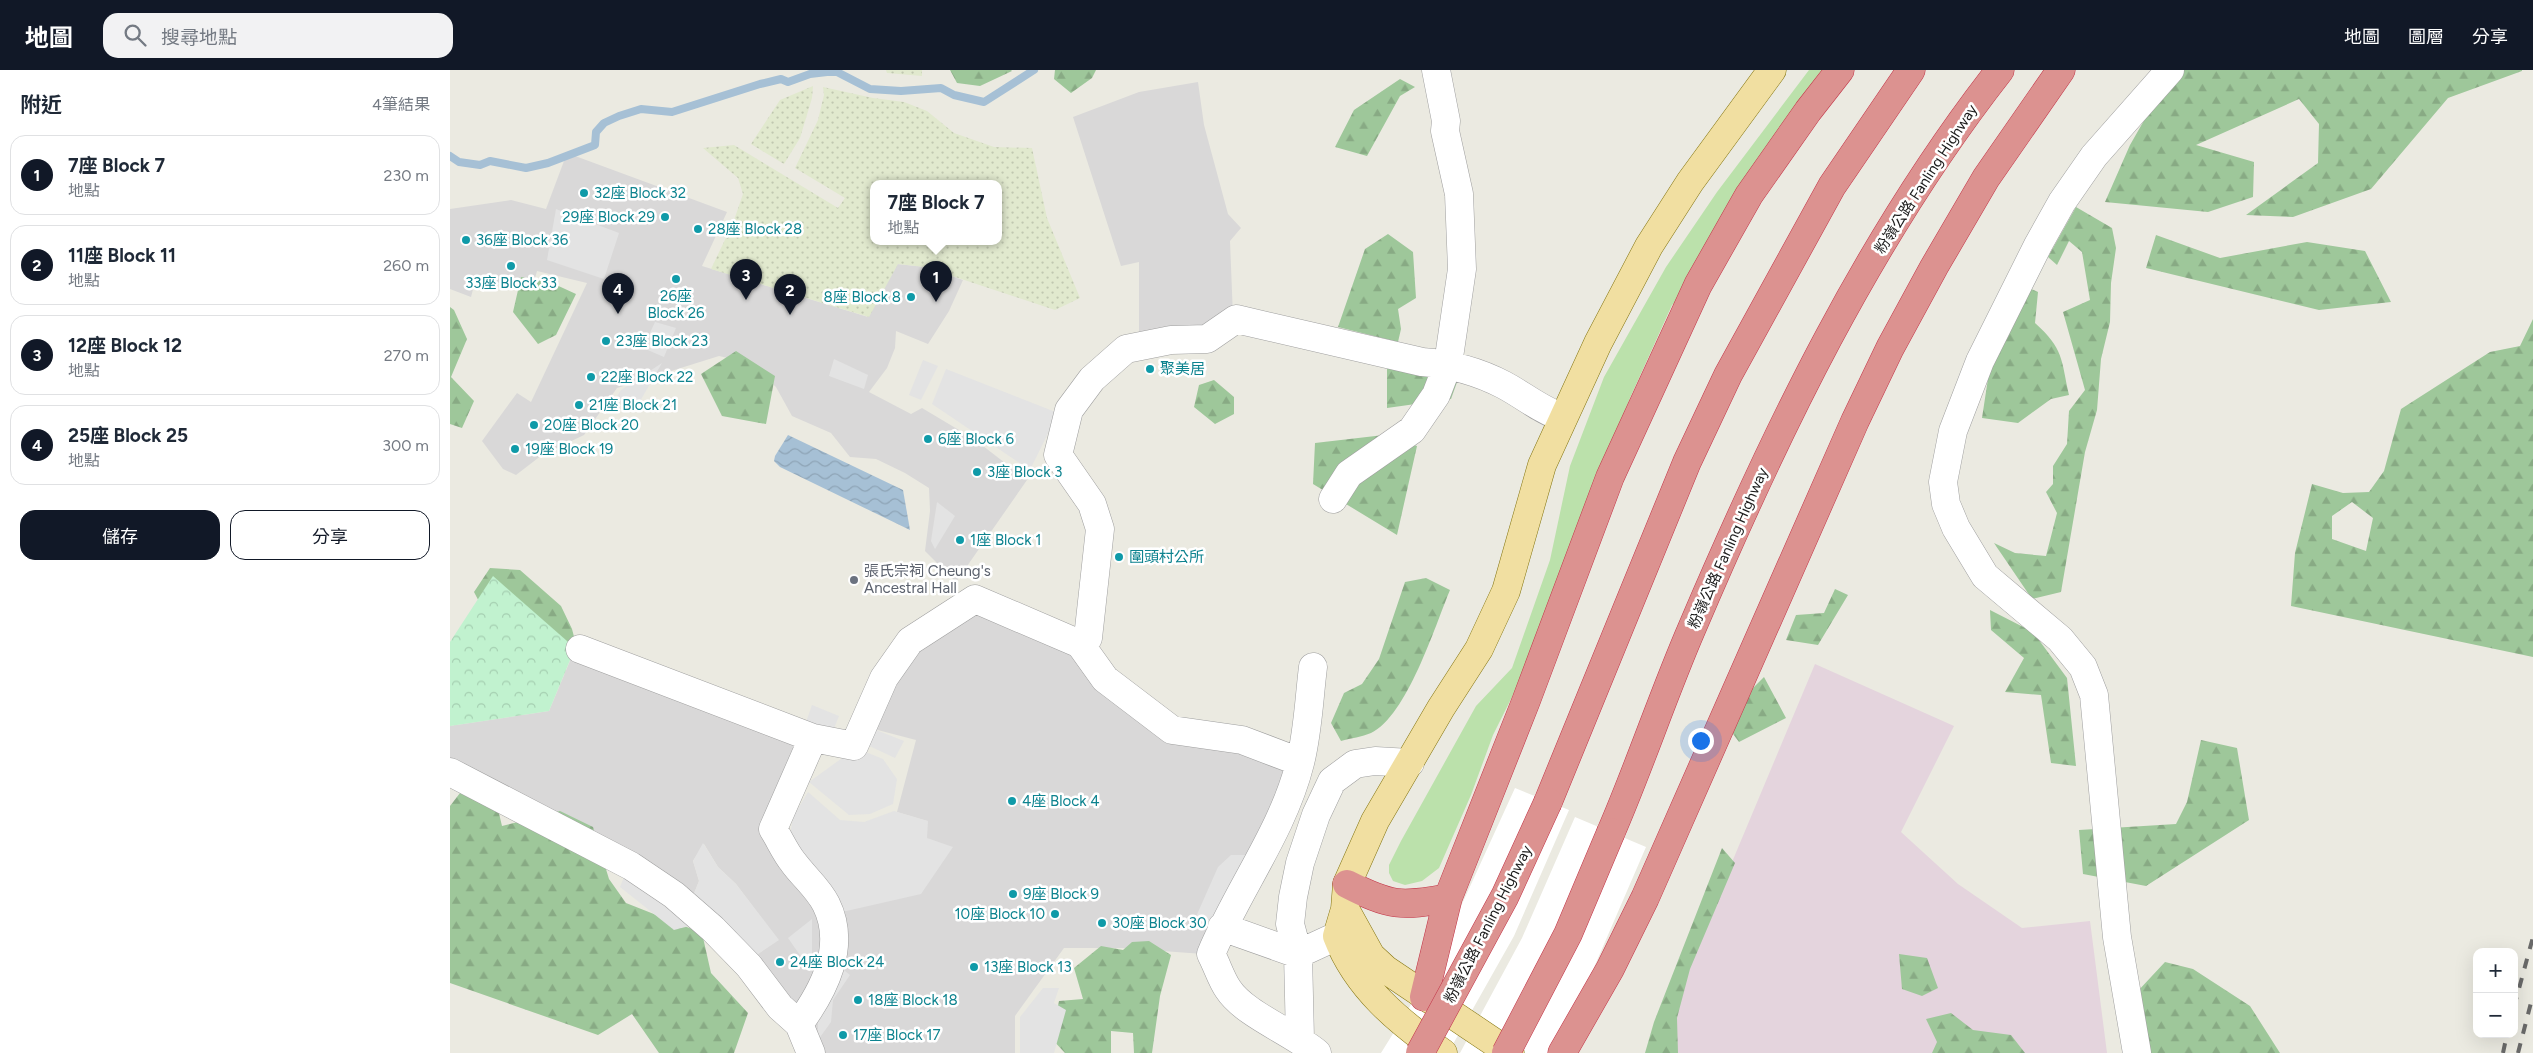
<!DOCTYPE html>
<html lang="zh-TW">
<head>
<meta charset="utf-8">
<style>
	:root { --surface:#fff; --page:#f2f2f3; --text:#1f2937; --muted:#747a83; --line:#e0e1e3; --accent:#111827 }
	body { margin:0; font-family:Figtree,"Noto Sans TC",sans-serif; background:var(--page); color:var(--text) }
	.controls { position:absolute; right:15px; bottom:15px; display:grid; overflow:hidden; border-radius:10px; box-shadow:0 5px 20px #0002 }
	.controls button { width:45px; height:45px; display:grid; place-items:center; padding:0; border:0; border-bottom:1px solid var(--line); background:var(--surface); color:var(--text); font:25px sans-serif }
	.you { position:absolute; left:1250px; top:670px; width:18px; height:18px; margin:-12px; border:4px solid #fff; border-radius:50%; background:#1a73e8; box-shadow:0 0 0 8px #1a73e833 }
	.badge { display:grid; place-items:center; width:32px; height:32px; border-radius:50%; background:var(--accent); color:#fff; font-size:16px; font-weight:700 }
	.pin { position:absolute; translate:-50% -41px; filter:drop-shadow(0 1px 2px #0008) }
	.pin::after { content:''; position:absolute; top:26px; width:18px; height:15px; background:inherit; clip-path:polygon(0 0,100% 0,50% 100%) }
	.popup { position:absolute; left:420px; top:110px; width:132px; height:65px; box-sizing:border-box; display:grid; place-content:center; border-radius:10px; background:var(--surface); filter:drop-shadow(0 1px 4px #0005); font-size:16px; white-space:nowrap; color:var(--muted) }
	.popup b { font-size:19px; color:var(--text) }
	.popup::after { content:''; position:absolute; left:50%; top:100%; margin-left:-10px; border:10px solid transparent; border-top-color:var(--surface) }
	.list { margin:0; padding:0; list-style:none }
	h2 { display:flex; justify-content:space-between; align-items:center; height:65px; margin:0; padding:0 20px; font-size:21px }
	h2 small { font-size:16px; font-weight:400; color:var(--muted) }
	.list li { display:grid; grid-template-columns:32px 1fr auto; gap:15px; align-items:center; box-sizing:border-box; height:80px; margin:0 10px 10px; padding:0 10px; border:1px solid var(--line); border-radius:15px }
	.list b { display:block; font-size:19px; white-space:nowrap }
	.list p { margin:0; font-size:16px; white-space:nowrap; color:var(--muted) }
	.list em { font-size:16px; font-style:normal; color:var(--muted) }
	.actions { display:flex; gap:10px; padding:15px 20px }
	.actions a { flex:1; padding:11px 0; border:1px solid var(--accent); border-radius:15px; text-align:center; font-size:18px; color:var(--accent) }
	.actions .main { background:var(--accent); color:#fff }
	.icon { flex:none; width:28px; height:28px; fill:none; stroke:currentColor; stroke-width:2; stroke-linecap:round; stroke-linejoin:round }
	.map { position:relative; flex:none; width:2083px; height:983px; overflow:hidden }
	header { display:flex; align-items:center; gap:30px; box-sizing:border-box; height:70px; padding:0 25px; background:var(--accent); color:#fff }
	header strong { font-size:24px }
	nav { display:flex; gap:28px; margin-inline-start:auto; font-size:18px }
	.search { width:350px; height:45px; background:var(--page); display:flex; align-items:center; gap:12px; box-sizing:border-box; padding:0 18px; border-radius:15px; color:var(--muted); font-size:19px }
	main { display:flex }
	aside { flex:1; background:var(--surface) }
	.map>svg:first-child { display:block }
	.residential { fill:#d9d8d8 }
	.industrial { fill:#e4d4dd }
	.farmland { fill:url(#farmland-dots); fill-rule:evenodd }
	.grass { fill:#bbe1ab }
	.forest { fill:url(#forest-firs); fill-rule:evenodd }
	.park { fill:url(#park-crowns) }
	.parking { fill:#e3e3e3 }
	.water { fill:url(#water-waves) }
	.pier { fill:#fff }
	.lines { fill:none; stroke-linecap:round; stroke-linejoin:round }
	.stream { stroke:#a6c0d5; stroke-width:8 }
	.minor-casing { stroke:#9f9f9f; stroke-width:29 }
	.major-casing { stroke:#83740f; stroke-width:29 }
	.highway-casing { stroke:#c23548; stroke-width:29 }
	.minor { stroke:#fff; stroke-width:28 }
	.major { stroke:#f1dfa1; stroke-width:28 }
	.highway { stroke:#dc9290; stroke-width:28 }
	.rail { stroke:#696969; stroke-width:4; stroke-dasharray:10 10; stroke-linecap:butt }
	.highway-bridge-casing { stroke:#c23548; stroke-width:29; stroke-linecap:butt }
	.highway-bridge { stroke:#dc9290; stroke-width:28 }
	.culture-dot { fill:#0f9aa8; stroke:#fff; stroke-width:2 }
	.worship-dot { fill:#6b7280; stroke:#fff; stroke-width:2 }
	.labels { text-anchor:middle; stroke-width:5; stroke-linejoin:round; paint-order:stroke }
	.street-label { font-size:15px; fill:#1b1b1b; stroke:#fff }
	.culture-label { font-size:15px; fill:#0d838f; stroke:#fff; text-anchor:start }
	.worship-label { font-size:15px; fill:#5b616d; stroke:#fff; text-anchor:start }
</style>
</head>
<body>
<header>
<strong>地圖</strong>
<div class="search"><svg class="icon" aria-label="search" viewBox="0 0 24 24"><circle cx="10" cy="10" r="6"/><path d="M15 15l6 6"/></svg>搜尋地點</div>
<nav><a>地圖</a><a>圖層</a><a>分享</a></nav>
</header>
<main>
<aside>
<h2>附近<small>4筆結果</small></h2>
<ul class="list">
<li><span class="badge">1</span><div><b>7座 Block 7</b><p>地點</p></div><em>230 m</em></li>
<li><span class="badge">2</span><div><b>11座 Block 11</b><p>地點</p></div><em>260 m</em></li>
<li><span class="badge">3</span><div><b>12座 Block 12</b><p>地點</p></div><em>270 m</em></li>
<li><span class="badge">4</span><div><b>25座 Block 25</b><p>地點</p></div><em>300 m</em></li>
</ul>
<div class="actions"><a class="main">儲存</a><a>分享</a></div>
</aside>
<div class="map">
<svg width="2083" height="983" viewBox="0 0 2083 983">
	<defs>
		<pattern id="farmland-dots" width="8" height="8" patternUnits="userSpaceOnUse" patternTransform="scale(1.25)"><rect width="8" height="8" fill="#e1e9ce"/><path d="M2 2h.1M6 6h.1" fill="none" stroke="#c0c7b0" stroke-width="1.8" stroke-linecap="round"/></pattern>
		<pattern id="forest-firs" width="22" height="20" patternUnits="userSpaceOnUse" patternTransform="scale(1.25)"><rect width="22" height="20" fill="#9ec79a"/><path d="M5 1l3.5 6h-7zM16 11l3.5 6h-7z" fill="#88aa84"/></pattern>
		<pattern id="park-crowns" width="20" height="18" patternUnits="userSpaceOnUse" patternTransform="scale(1.25)"><rect width="20" height="18" fill="#c1f2cf"/><path d="M2 6a3 3 0 1 1 6 0M12 15a3 3 0 1 1 6 0" fill="none" stroke="#a5cfb1"/></pattern>
		<pattern id="water-waves" width="16" height="10" patternUnits="userSpaceOnUse" patternTransform="scale(1.25)"><rect width="16" height="10" fill="#a6c0d5"/><path d="M0 5q4-4 8 0t8 0" fill="none" stroke="#8ea4b6"/></pattern>
	</defs>
	<rect width="100%" height="100%" fill="#ebeae1"/>
	<!-- residential -->
	<path class="residential" d="M748,12L754,55L778,144L791,158L780,171L783,247L739,260L689,263V192L671,196L623,47L689,22Z
		M117,83L277,142L252,196L418,247L447,194L475,197L513,210L499,241L478,274L446,261L445,278L437,298L419,322L461,344L472,338L524,369L577,410L506,512L475,481L480,441L479,418L455,403L426,389L400,387L381,363L342,346L326,317L300,293L269,286L167,318L134,365L92,385L66,405L53,399L32,371L67,323L81,332L137,213L87,201L82,219L26,208L21,227L0,219V139L61,130L96,139Z
		M526,538L614,574L649,615L840,697L753,884L672,878H614L565,946V983H373L302,888L328,870L286,814L268,797L254,774L243,791L249,811L241,831L0,693V656L99,641L122,586L353,672L319,763L477,768V751L447,742L466,670L420,658L466,577Z"/>
	<!-- industrial -->
	<path class="industrial" d="M1365,594L1504,656L1451,762L1508,814L1572,858L1640,851L1657,983H1202Z"/>
	<!-- farmland -->
	<path class="farmland" d="M436,0H472V6L437,3Z
		M363,16L362,28L350,68L334,94L301,74L330,30Z
		M373,17L423,28L454,32L477,41L504,63L544,77L582,78L597,148L630,228L605,240L475,197L448,194L419,247L261,199L283,153L293,124L288,108L253,78L284,75L388,138L395,128L345,98L368,50L374,25ZM548,113V171H424V113Z"/>
	<!-- grass -->
	<path class="grass" d="M1359,0H1381L1227,231L1222,235L1180,328L1072,607L1043,665L1021,725L989,798L972,811L955,815L943,811L939,803V795L951,771L1026,636L1062,598L1100,490L1120,396L1154,307L1216,197L1267,122Z"/>
	<!-- forest -->
	<path class="forest" d="M500,0H561L562,1L530,16L507,13Z
		M605,0H646L642,8L621,23L604,9Z
		M1723,0H2072V1L1998,28L1921,119L1843,147L1796,145L1868,93L1869,54L1849,29L1746,75L1804,92L1803,127L1758,142L1655,132L1680,75Z
		M950,9L965,17L950,26L917,86L885,77L904,40Z
		M1626,137L1662,158L1666,178L1661,213L1660,252L1651,289L1647,340L1635,382L1611,522L1582,529L1544,473L1565,483L1596,486L1607,443L1596,422L1603,414V396L1617,374L1619,341L1635,320L1613,242L1640,230L1632,182L1619,171L1607,195L1598,187Z
		M938,164L963,182L966,228L948,239L951,259L948,272L888,257L915,179Z
		M1706,165L1770,188L1857,172L1915,181L1941,232L1869,240L1696,198Z
		M71,207L102,213L126,224L106,265L88,274L63,242Z
		M1570,214L1588,222L1585,253C1614,279 1611,289 1619,325L1601,329L1568,353L1532,348L1541,289Z
		M0,237L4,240L17,269L1,307L24,331L12,358L0,354Z
		M2083,249V587L1841,536L1845,483L1862,414L1893,423L1919,422L1934,401L1951,339L2040,282L2070,276ZM1902,432L1923,448L1916,481L1882,469V446Z
		M286,281L325,306L316,354L272,346L251,304Z
		M974,283L1010,304L1001,329L937,338V299Z
		M764,310L784,327V344L765,354L744,337L749,315Z
		M934,365L967,376L947,465L863,414L865,373Z
		M40,498L70,500L111,536L122,559L128,582L46,564L24,522Z
		M976,508L1000,520C985,556 957,646 921,663C912,667 901,668 891,671L881,653L894,623L912,614L929,589L955,512Z
		M1385,519L1398,525L1368,575L1336,570L1346,545L1374,543Z
		M1540,540L1583,562L1617,608L1626,696L1601,693L1591,625L1555,622L1574,588L1541,560Z
		M1314,607L1336,648L1289,672L1272,649Z
		M1751,670L1787,678L1799,750L1696,816L1633,804L1629,760L1726,754L1737,732Z
		M20,710H41L52,756L110,741L143,757L159,809L176,833L252,863L261,903L298,943L284,983H209L182,944L148,965L0,913V736Z
		M1272,778L1285,793L1240,899L1227,948L1228,983H1195L1204,952Z
		M699,871L721,885L710,926L702,983H684L683,963L661,961V983H615L601,968L609,931L633,929L624,898L651,876L673,880L682,872Z
		M1449,884L1477,888L1488,918L1472,926L1452,919Z
		M1715,892L1743,899L1800,936L1830,983H1685L1687,922Z
		M1501,943L1523,960L1561,965L1575,983H1482L1487,972L1476,949Z"/>
	<!-- park -->
	<path class="park" d="M43,506L125,578L99,641L0,656V572Z"/>
	<!-- parking -->
	<path class="parking" d="M106,139L169,163L154,209L97,190Z
		M205,252L226,258L214,287L193,278Z
		M384,289L418,305L414,319L379,306Z
		M473,290L488,296L471,330L459,325Z
		M212,293L185,340L164,331L171,320Z
		M496,299L608,343L580,400L482,334Z
		M487,432L505,446L485,479L481,471Z
		M362,635L389,646L381,666L355,655Z
		M421,658L454,671L445,688L415,674Z
		M406,678L433,689L447,709L443,734L420,744L399,745L359,712Z
		M358,722L390,750L414,752L444,741L478,751L477,768L503,777L471,824L392,842L339,771L343,747Z
		M253,773L268,797L286,814L329,870L302,888L241,831L249,811L243,791Z
		M781,785H800L765,852L745,849L768,797Z
		M176,802L247,854L224,860L170,817Z
		M362,849V886L361,901L338,868Z
		M389,896L400,905L383,930L381,952L368,970V946Z
		M593,918H609L604,933L616,940L604,983H570V947Z"/>
	<!-- water -->
	<path class="water" d="M338,365L453,420L460,460L330,397L324,391L325,386Z"/>
	<!-- pier -->
	<path class="pier" d="M1065,718L1119,740L1064,866L998,983H931L980,904Z
		M1125,747L1196,777L1142,902L1098,983H1010L1072,868Z"/>
	<g class="lines">
		<!-- stream -->
		<path class="stream" d="M0,86L9,92L30,95L40,91L76,98L98,93L145,75L146,62L154,53L169,46L191,39L222,42L310,14L331,9L338,12L360,4L377,2H387L420,19L451,21L491,18L504,25L534,32L584,0"/>
		<defs>
			<path id="minor" d="M883,429L899,404L962,360L986,325L998,294L1012,199L1009,124L995,61L996,51L986,0
				M630,574L638,568L650,459L642,434L608,385L619,340L642,309L676,279L721,270L757,269L786,249L972,292C1000,294 1029,302 1054,315C1073,325 1092,341 1112,347
				M130,579L363,668L323,759C330,770 335,782 343,792C353,806 368,818 376,834C397,876 374,920 349,954
				M863,597C859,629 858,662 850,693C833,761 788,819 761,884C767,895 771,909 778,919C794,944 842,962 867,983
				M363,668L404,676L434,608L460,571L525,529L630,574L655,609L722,660L792,670L850,692
				M0,702L181,796L224,825L263,859L299,896L330,937L349,954L361,983
				M772,857L848,884L887,866
				M850,969L848,884L840,854L843,827L850,793L866,745L882,711L905,694L925,691L960,693
				M1687,983L1667,867L1644,625L1633,597L1610,569L1535,506L1506,458L1496,434L1493,412L1503,361L1530,291L1588,175L1612,132L1644,86L1720,0"/>
			<path id="major" d="M895,839L921,886L935,899L1060,983
				M993,983C949,952 907,918 887,866L895,839L897,814L925,751L991,638L1029,579L1056,521L1092,395L1148,273L1199,176L1240,112L1322,0"/>
			<path id="highway" d="M1098,732L1237,392L1278,305L1382,116L1461,0
				M1161,762C1190,695 1213,625 1242,558C1325,363 1419,167 1550,0
				M897,814C940,836 951,837 998,828
				M974,927L998,828L1076,631L1160,407L1248,215L1299,125L1358,41L1390,0
				M1112,983L1160,899L1195,828L1405,351L1440,278L1484,197L1536,108L1611,0"/>
		</defs>
		<!-- minor casing -->
		<use href="#minor" class="minor-casing"/>
		<!-- major casing -->
		<use href="#major" class="major-casing"/>
		<!-- highway casing -->
		<use href="#highway" class="highway-casing"/>
		<!-- minor -->
		<use href="#minor" class="minor"/>
		<!-- major -->
		<use href="#major" class="major"/>
		<!-- highway -->
		<use href="#highway" class="highway"/>
		<!-- rail -->
		<path class="rail" d="M2064,937L2083,867
			M2053,983L2057,964
			M2068,983L2083,925"/>
		<defs>
			<path id="highway-bridge" d="M970,983L1055,826L1098,732
				M1056,983L1118,864L1161,762"/>
		</defs>
		<!-- highway-bridge casing -->
		<use href="#highway-bridge" class="highway-bridge-casing"/>
		<!-- highway-bridge -->
		<use href="#highway-bridge" class="highway-bridge"/>
	</g>
	<!-- markers -->
	<g class="culture-dot">
		<circle cx="134" cy="123" r="5"/>
		<circle cx="215" cy="147" r="5"/>
		<circle cx="248" cy="159" r="5"/>
		<circle cx="16" cy="170" r="5"/>
		<circle cx="61" cy="196" r="5"/>
		<circle cx="226" cy="209" r="5"/>
		<circle cx="461" cy="227" r="5"/>
		<circle cx="156" cy="271" r="5"/>
		<circle cx="700" cy="299" r="5"/>
		<circle cx="141" cy="307" r="5"/>
		<circle cx="129" cy="335" r="5"/>
		<circle cx="84" cy="355" r="5"/>
		<circle cx="478" cy="369" r="5"/>
		<circle cx="65" cy="379" r="5"/>
		<circle cx="527" cy="402" r="5"/>
		<circle cx="510" cy="470" r="5"/>
		<circle cx="669" cy="487" r="5"/>
		<circle cx="562" cy="731" r="5"/>
		<circle cx="563" cy="824" r="5"/>
		<circle cx="605" cy="844" r="5"/>
		<circle cx="652" cy="853" r="5"/>
		<circle cx="330" cy="892" r="5"/>
		<circle cx="524" cy="897" r="5"/>
		<circle cx="408" cy="930" r="5"/>
		<circle cx="393" cy="965" r="5"/>
	</g>
	<circle class="worship-dot" cx="404" cy="510" r="5"/>
	<g class="labels">
		<!-- street labels -->
		<g class="street-label">
			<text transform="translate(1476 109) rotate(-57)" y="5">粉嶺公路 Fanling Highway</text>
			<text transform="translate(1278 478) rotate(-66)" y="5">粉嶺公路 Fanling Highway</text>
			<text transform="translate(1038 854) rotate(-63)" y="5">粉嶺公路 Fanling Highway</text>
		</g>
		<!-- culture labels -->
		<g class="culture-label">
			<text x="144" y="128">32座 Block 32</text>
			<text x="205" y="152" text-anchor="end">29座 Block 29</text>
			<text x="258" y="164">28座 Block 28</text>
			<text x="26" y="175">36座 Block 36</text>
			<text x="61" y="218" text-anchor="middle">33座 Block 33</text>
			<text x="226" y="231" text-anchor="middle">26座<tspan x="226" dy="17">Block 26</tspan></text>
			<text x="451" y="232" text-anchor="end">8座 Block 8</text>
			<text x="166" y="276">23座 Block 23</text>
			<text x="710" y="304">聚美居</text>
			<text x="151" y="312">22座 Block 22</text>
			<text x="139" y="340">21座 Block 21</text>
			<text x="94" y="360">20座 Block 20</text>
			<text x="488" y="374">6座 Block 6</text>
			<text x="75" y="384">19座 Block 19</text>
			<text x="537" y="407">3座 Block 3</text>
			<text x="520" y="475">1座 Block 1</text>
			<text x="679" y="492">圍頭村公所</text>
			<text x="572" y="736">4座 Block 4</text>
			<text x="573" y="829">9座 Block 9</text>
			<text x="595" y="849" text-anchor="end">10座 Block 10</text>
			<text x="662" y="858">30座 Block 30</text>
			<text x="340" y="897">24座 Block 24</text>
			<text x="534" y="902">13座 Block 13</text>
			<text x="418" y="935">18座 Block 18</text>
			<text x="403" y="970">17座 Block 17</text>
		</g>
		<!-- worship labels -->
		<g class="worship-label">
			<text x="414" y="506">張氏宗祠 Cheung's<tspan x="414" dy="17">Ancestral Hall</tspan></text>
		</g>
	</g>
</svg>
<div class="controls">
<button>+</button>
<button>−</button>
</div>
<div class="you"></div>
<div class="pin badge" style="left:486px;top:232px">1</div>
<div class="popup"><b>7座 Block 7</b>地點</div>
<div class="pin badge" style="left:340px;top:245px">2</div>
<div class="pin badge" style="left:296px;top:230px">3</div>
<div class="pin badge" style="left:168px;top:244px">4</div>
</div>
</main>
</body>
</html>
